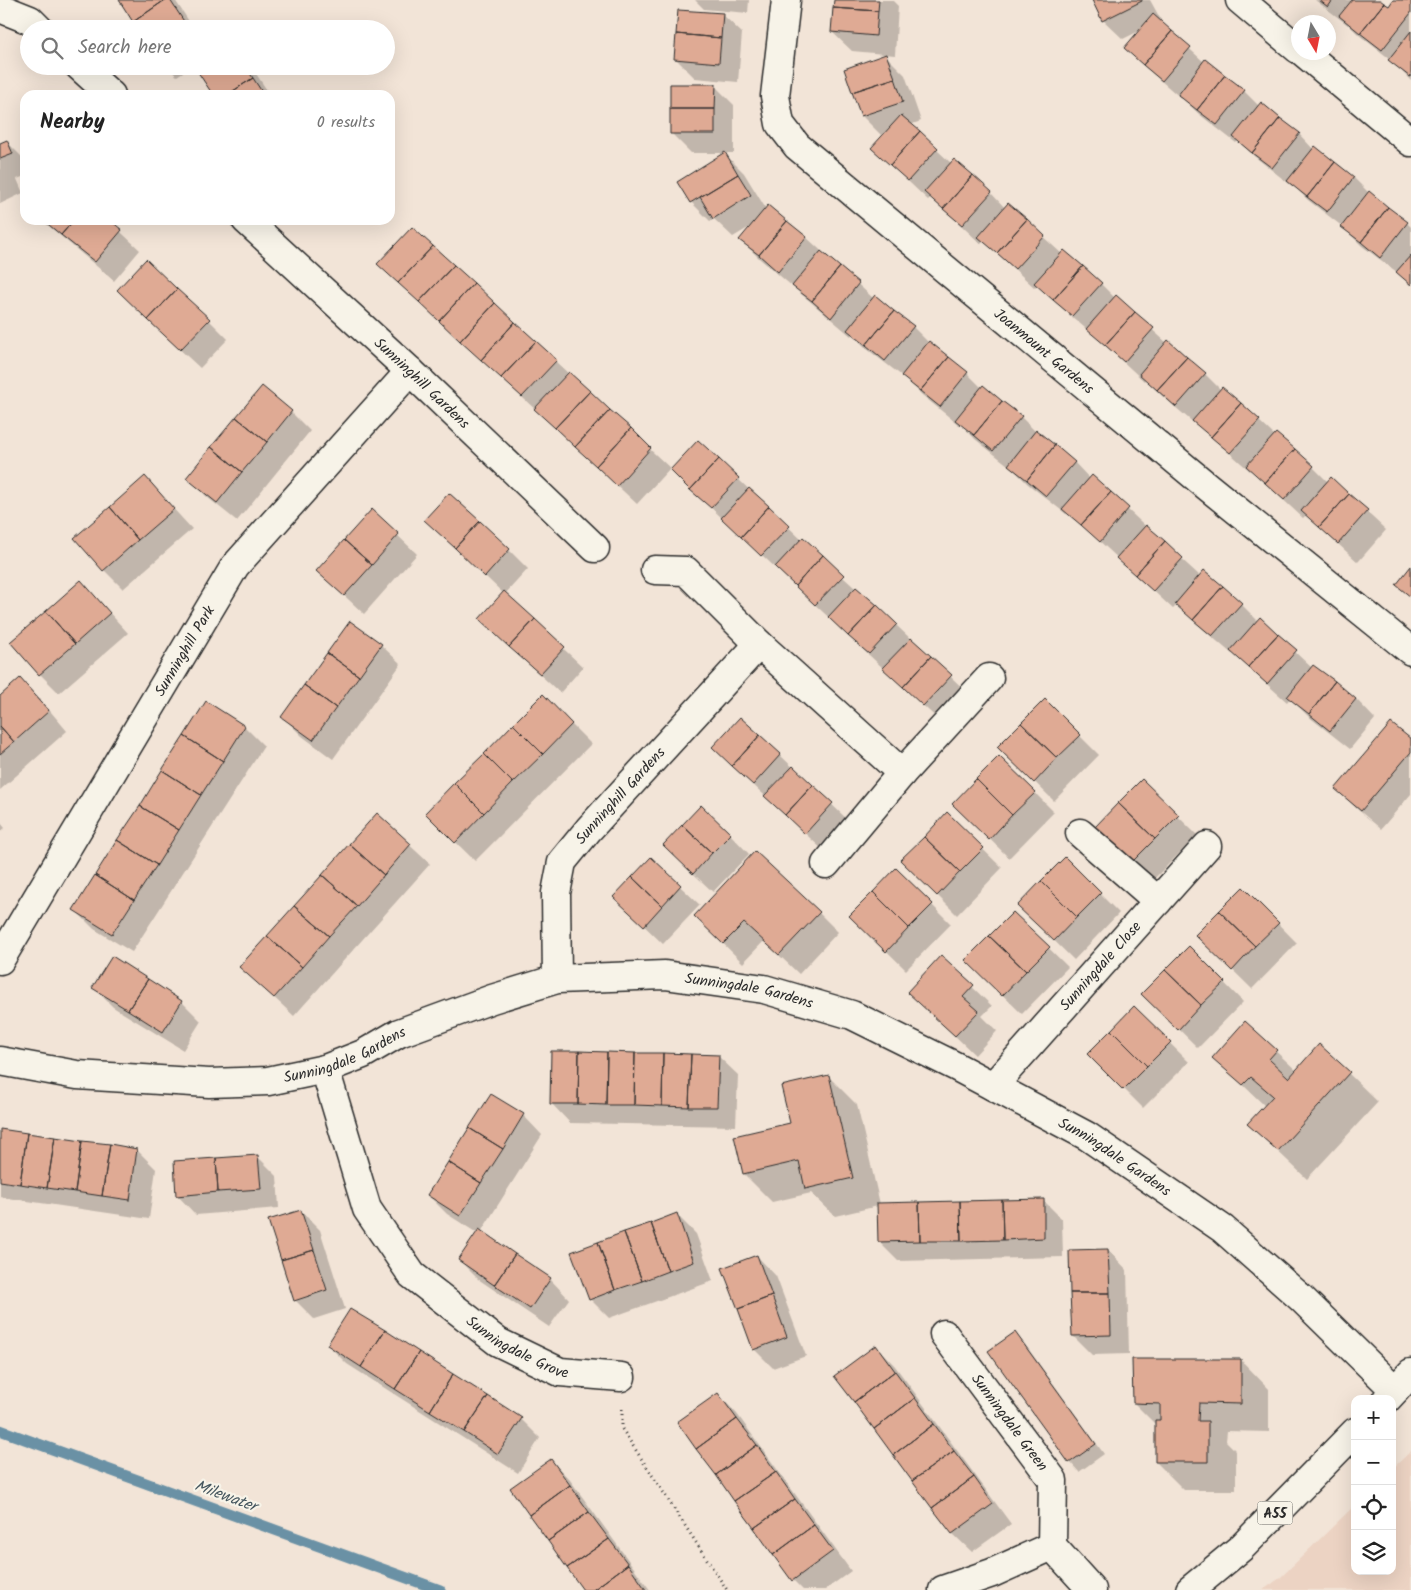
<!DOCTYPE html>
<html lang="en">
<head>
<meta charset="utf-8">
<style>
	:root { --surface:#fff; --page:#f6f6f6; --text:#222; --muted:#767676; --line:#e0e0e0 }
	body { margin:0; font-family:Kalam,sans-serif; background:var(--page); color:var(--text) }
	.controls { position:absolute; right:15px; bottom:15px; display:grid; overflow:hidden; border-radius:10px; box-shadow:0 5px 20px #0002 }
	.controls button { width:45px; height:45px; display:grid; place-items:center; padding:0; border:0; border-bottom:1px solid var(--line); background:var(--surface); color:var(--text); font:25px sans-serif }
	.compass { position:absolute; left:1291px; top:15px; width:45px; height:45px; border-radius:50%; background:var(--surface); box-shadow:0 5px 20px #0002; rotate:170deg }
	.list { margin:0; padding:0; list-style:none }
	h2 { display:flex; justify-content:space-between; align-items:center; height:65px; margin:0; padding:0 20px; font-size:21px }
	h2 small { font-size:16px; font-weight:400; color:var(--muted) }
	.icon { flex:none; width:28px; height:28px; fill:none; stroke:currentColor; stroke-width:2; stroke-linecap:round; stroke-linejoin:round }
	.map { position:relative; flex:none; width:1411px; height:1590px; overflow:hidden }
	.search { position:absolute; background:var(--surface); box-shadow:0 5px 20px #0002; left:20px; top:20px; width:375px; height:55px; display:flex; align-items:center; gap:12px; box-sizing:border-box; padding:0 18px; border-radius:28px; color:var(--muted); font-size:19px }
	.panel { position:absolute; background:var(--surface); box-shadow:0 5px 20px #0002; left:20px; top:90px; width:375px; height:135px; border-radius:15px }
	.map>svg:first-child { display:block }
	.built { fill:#ecd3c3 }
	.shadow { fill:#0003 }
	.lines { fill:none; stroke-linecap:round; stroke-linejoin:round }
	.stream { stroke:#6a91a5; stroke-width:11 }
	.building { fill:#dfaa94; stroke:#2b2b2b }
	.minor-casing { stroke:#2b2b2b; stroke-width:31 }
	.highway-casing { stroke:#2b2b2b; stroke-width:31 }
	.path { stroke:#2b2b2b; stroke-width:3; stroke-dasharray:1 4; stroke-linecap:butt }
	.minor { stroke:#f7f3e8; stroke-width:28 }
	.highway { stroke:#f7f3e8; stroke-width:28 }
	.labels { text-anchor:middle; stroke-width:4.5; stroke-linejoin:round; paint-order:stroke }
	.shield { fill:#f7f3e8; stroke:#686764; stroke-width:1 }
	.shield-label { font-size:14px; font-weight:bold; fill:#2b2b2b }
	.street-label { font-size:15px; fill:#2b2b2b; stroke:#f7f3e8 }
	.water-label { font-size:16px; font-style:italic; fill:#45565e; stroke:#f7f3e8 }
</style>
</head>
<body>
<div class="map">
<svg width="1411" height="1590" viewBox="0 0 1411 1590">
	<rect width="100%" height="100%" fill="#f2e4d7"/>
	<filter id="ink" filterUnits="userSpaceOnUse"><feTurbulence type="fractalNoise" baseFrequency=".02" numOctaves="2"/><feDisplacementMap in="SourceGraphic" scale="10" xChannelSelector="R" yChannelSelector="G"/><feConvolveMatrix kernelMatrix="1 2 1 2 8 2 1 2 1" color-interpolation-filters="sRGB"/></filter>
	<g filter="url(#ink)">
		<!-- built -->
		<path class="built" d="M1411,1451V1590H1263L1280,1578L1355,1505V1571H1392V1469Z"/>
		<!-- shadow -->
		<path class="shadow" d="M120,0H175L194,29H139Z
			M695,0H749L748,13L704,9Z
			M835,0H892L898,6L895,55L852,51L832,32Z
			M1093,0H1150L1161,20L1159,21L1205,63L1244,91L1259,106L1299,134L1314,150L1316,148L1354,178L1369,193L1407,223L1411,227V286L1401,275L1362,246L1343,227L1308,200L1293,185L1292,186L1254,156L1238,141L1236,143L1199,114L1182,98V99L1145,67L1126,48L1141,30L1123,39L1103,20Z
			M1315,0H1379L1389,8L1395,0L1411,1V81L1390,59L1359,35L1348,24V25Z
			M722,14L742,33L738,82L695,78L676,59Z
			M886,56L905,75L921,121L910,125L952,164L991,193L1005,208L1008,205L1062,254L1101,284L1115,298L1116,297L1167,343L1205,374L1221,390L1259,421L1275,436L1313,467L1328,482L1331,479L1386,530L1358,562L1306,515L1303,518L1251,470L1250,471L1197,424L1196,425L1159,393L1145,379L1144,381L1092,333V334L1055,302L1038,285L1035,288L984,241L981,244L931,197L928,200L873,148L886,133L881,135L862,116Z
			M166,66H192L177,76Z
			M196,66H251L270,95H214Z
			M715,86L734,105V153H691L672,134Z
			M7,142L25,160V176L17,179L23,193L0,204V145Z
			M725,154L744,173L766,209L806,237L873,298L913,327L929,343V342L967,373L982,388L1021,417L1036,432L1074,462L1090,479L1092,477L1200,576L1241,604L1258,621L1260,619L1312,668L1356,699L1375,719L1350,749L1308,716L1290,698L1287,702L1251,670L1233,653L1232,654L1196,623L1178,604L1173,609L1068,512L1066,514L1028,484L1013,469L975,439L961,424L959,425L922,395L906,379L867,349L852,334L851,336L760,259L741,240L753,225L733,237L714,219L710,221L691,202Z
			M42,220H108L140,250L114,281Z
			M412,228L670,468L637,504L379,264Z
			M137,310L209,320L228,339L200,368Z
			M262,388L291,412L310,431L237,521L207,497L188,477Z
			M145,478L192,529L123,589L104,570Z
			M738,479L802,540L896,625L970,695L943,724L691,489Z
			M372,511L417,554L364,614L318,571Z
			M426,520L509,550L528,569L505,594L583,667L560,693L500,638L504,594Z
			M81,582L128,633L59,693L40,674Z
			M350,623L381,645L401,664L333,759L302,736L283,717Z
			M20,680L40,699L67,731L0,790V698Z
			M543,696L591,744L475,861L426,813Z
			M1045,701L1099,755L1054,801L999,747Z
			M206,703L245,727L264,746L132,952L94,929L75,910Z
			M1411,741V794L1381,829L1356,808L1337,789Z
			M780,755L851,823L825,852L733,766Z
			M999,757L1054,812L1009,858L954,804Z
			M1142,781L1197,835L1151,882L1096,827Z
			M947,814L1002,868L957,915L902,860Z
			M377,815L430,864L294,1016L241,967Z
			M0,822L5,828L0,832Z
			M730,834L749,854L713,892L683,864Z
			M651,859L700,905L663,944L634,916Z
			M1065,859L1119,913L1074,960L1019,906Z
			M896,869L951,924L906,970L851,916Z
			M1243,888L1297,943L1252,989L1197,935Z
			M819,913L838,932L799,974L764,941L743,963L695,916Z
			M1013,913L1068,967L1022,1014L967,960Z
			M1189,947L1243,1002L1198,1048L1143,994Z
			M941,957L992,1006L982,1016L997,1031L975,1055L909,992Z
			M113,958L182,1002L201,1021L183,1050L113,1007L94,988Z
			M1134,1008L1189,1062L1143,1108L1089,1054Z
			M1245,1023L1297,1071L1320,1046L1378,1102L1307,1179L1249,1124L1265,1106L1214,1057Z
			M718,1056L738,1075L736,1126L570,1123L551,1103Z
			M828,1076L857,1105L880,1204L1043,1200L1062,1219L1063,1257L898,1261L879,1242L878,1206L835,1216L811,1193L772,1202L744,1174L791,1124Z
			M523,1115L542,1135L481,1232L550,1279L569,1299L549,1327L478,1279L459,1260L477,1233L447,1214L428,1195Z
			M0,1130L137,1150L156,1169L149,1219L0,1197Z
			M258,1157L277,1176L279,1208L196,1215L177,1195Z
			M301,1211L320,1230L345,1309L314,1319L295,1300Z
			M677,1215L696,1234L713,1281L609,1318L590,1299Z
			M1108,1250L1127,1270L1129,1354L1092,1355L1073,1336Z
			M757,1256L776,1276L806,1356L773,1368L754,1349Z
			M1015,1334L1024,1343L1104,1454L1079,1472L1070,1462L990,1351Z
			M328,1345L521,1419L540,1438L518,1473L347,1364Z
			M876,1346L895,1366L1011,1524L972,1552L952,1533Z
			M1241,1360L1269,1389V1432L1227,1431L1226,1441L1236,1451V1490H1184L1156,1462V1425L1134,1403Z
			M718,1394L737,1414L851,1571L825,1590H803L793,1580Z
			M551,1460L570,1480L650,1590H585Z"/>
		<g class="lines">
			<!-- stream -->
			<path class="stream" d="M0,1430L440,1590"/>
		</g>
		<!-- building -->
		<path class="building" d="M119,0H165L133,22Z
			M165,0H170L189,29H137L133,22Z
			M834,0H879L878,11L833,8Z
			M1092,0H1142V1L1102,21Z
			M1319,0H1333L1328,7Z
			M1352,0H1380L1384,3L1360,33L1339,16Z
			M1393,0H1411V13L1382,50L1360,33L1384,3L1389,6Z
			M833,8L878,11L876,36L831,32Z
			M678,10L723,13L721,38L676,34Z
			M1153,14L1172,31L1143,65L1124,48Z
			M1172,31L1191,47L1162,81L1143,65Z
			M1411,31V75L1410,77L1388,60Z
			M676,34L721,38L719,63L674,59Z
			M886,54L895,78L852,92L844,69Z
			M1205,59L1225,75L1197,110L1178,95Z
			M194,66H245L253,78L227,95H213Z
			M1225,75L1245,90L1217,125L1197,110Z
			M253,78L264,95H227Z
			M895,78L903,102L861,116L852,92Z
			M670,84H716L715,109H670Z
			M1261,102L1280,118L1252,153L1233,137Z
			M670,109H715V134H670Z
			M901,115L920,131L890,165L871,148Z
			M1280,118L1300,133L1272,168L1252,153Z
			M920,131L938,148L908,181L890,165Z
			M7,140L13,154L0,159V143Z
			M1315,146L1335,162L1307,197L1287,181Z
			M725,152L738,174L690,203L677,182Z
			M954,159L973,175L943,209L924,192Z
			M1335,162L1354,177L1327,212L1307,197Z
			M738,174L751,195L713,219L700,197Z
			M973,175L992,192L962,225L943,209Z
			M1369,191L1388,207L1361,242L1341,227Z
			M1008,203L1027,219L997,253L978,237Z
			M768,205L787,221L759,255L739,240Z
			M1388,207L1408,222L1380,258L1361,242Z
			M1027,219L1045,236L1015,269L997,253Z
			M43,220H74L61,235Z
			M74,220H110L122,230L95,262L61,235Z
			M787,221L807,237L778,272L759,255Z
			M412,227L433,246L398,283L377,264Z
			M433,246L454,265L419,302L398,283Z
			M1064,250L1083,266L1053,300L1034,283Z
			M821,251L840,267L812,301L792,286Z
			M1411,255V285L1396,272Z
			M146,259L177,289L148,320L117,290Z
			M454,265L474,283L439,321L419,302Z
			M1083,266L1102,283L1072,316L1053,300Z
			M840,267L859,283L831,318L812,301Z
			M474,283L495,303L460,341L439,321Z
			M177,289L210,319L180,350L148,320Z
			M875,295L894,311L866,345L847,330Z
			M1116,295L1135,312L1105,345L1086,329Z
			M495,303L515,322L481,360L460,341Z
			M894,311L914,326L885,361L866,345Z
			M1135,312L1154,328L1124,362L1105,345Z
			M515,322L536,341L501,378L481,360Z
			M1168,340L1187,357L1157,390L1139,374Z
			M536,341L557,360L522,397L501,378Z
			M929,341L949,357L920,391L901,376Z
			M949,357L968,372L940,407L920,391Z
			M1187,357L1206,373L1176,407L1157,390Z
			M569,372L590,391L555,428L534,409Z
			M983,385L1002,401L974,435L955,420Z
			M262,386L292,411L267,442L236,417Z
			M1222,387L1241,403L1211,437L1192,421Z
			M590,391L610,410L575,447L555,428Z
			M1002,401L1022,416L993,451L974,435Z
			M1241,403L1260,420L1230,453L1211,437Z
			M610,410L631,428L596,466L575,447Z
			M236,417L267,442L242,472L211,447Z
			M631,428L651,448L617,486L596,466Z
			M1036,430L1055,445L1027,480L1008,465Z
			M1276,433L1295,449L1265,483L1246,466Z
			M698,440L719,459L690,490L670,470Z
			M1055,445L1075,462L1046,496L1027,480Z
			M211,447L242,472L217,503L186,478Z
			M1295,449L1314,466L1284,500L1265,483Z
			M719,459L739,478L711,508L690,490Z
			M1092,475L1111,492L1081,525L1062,509Z
			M145,476L174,509L138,540L110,507Z
			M1331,477L1349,494L1319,527L1301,511Z
			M749,488L769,506L741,537L721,518Z
			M1111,492L1129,508L1100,542L1081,525Z
			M449,493L480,521L455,548L424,520Z
			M1349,494L1368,510L1338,544L1319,527Z
			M769,506L790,526L761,556L741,537Z
			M110,507L138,540L103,571L74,538Z
			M372,509L399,534L372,565L344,540Z
			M480,521L510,549L485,577L455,548Z
			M1146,525L1165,541L1135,575L1116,558Z
			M803,537L823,555L795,586L775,567Z
			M344,540L372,565L344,596L316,571Z
			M1165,541L1183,558L1153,591L1135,575Z
			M823,555L844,575L815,605L795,586Z
			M1411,566V597L1396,585Z
			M1204,570L1223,586L1193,620L1175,604Z
			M81,580L110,613L75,644L46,611Z
			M1223,586L1242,603L1212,636L1193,620Z
			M856,587L877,605L848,636L828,617Z
			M504,591L535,619L509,647L479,619Z
			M877,605L897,624L869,654L848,636Z
			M46,611L75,644L39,675L10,642Z
			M1260,617L1278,634L1248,667L1230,651Z
			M535,619L565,647L540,674L509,647Z
			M350,621L382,644L359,676L327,653Z
			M1278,634L1297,650L1267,684L1248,667Z
			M911,638L931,656L903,687L882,668Z
			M327,653L359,676L336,708L304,685Z
			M931,656L952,675L923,706L903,687Z
			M1313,665L1335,681L1309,714L1287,697Z
			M20,678L49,711L14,742L0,726V696Z
			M1335,681L1356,699L1330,731L1309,714Z
			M304,685L336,708L313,740L281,717Z
			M543,694L572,724L543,754L513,724Z
			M1045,699L1081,735L1057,758L1021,723Z
			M206,701L245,726L223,761L184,736Z
			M740,717L760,735L732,766L712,747Z
			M1021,723L1057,758L1034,783L997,747Z
			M1391,723L1411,739V752L1361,811L1335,789Z
			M513,724L543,754L513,783L484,754Z
			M0,726L14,742L0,754Z
			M760,735L781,754L753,785L732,766Z
			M184,736L223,761L201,795L162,770Z
			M484,754L513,783L484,813L454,783Z
			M999,756L1036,792L1012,815L976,779Z
			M793,766L813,785L785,815L764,796Z
			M162,770L201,795L179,830L140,806Z
			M976,779L1012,815L989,840L952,804Z
			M1142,779L1179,815L1155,839L1118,803Z
			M454,783L484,813L455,843L425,813Z
			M813,785L833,803L805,834L785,815Z
			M1118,803L1155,839L1131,863L1095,827Z
			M701,805L731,834L712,853L682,825Z
			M140,806L179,830L157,865L117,840Z
			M947,812L984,848L960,872L924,837Z
			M377,813L411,844L384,875L349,844Z
			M682,825L712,853L693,874L663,845Z
			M924,837L960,872L937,896L900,860Z
			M117,840L157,865L134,900L95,875Z
			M349,844L384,875L357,906L322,875Z
			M755,851L820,912L779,955L744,923L723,944L694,916Z
			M651,857L681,885L662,906L632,877Z
			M1065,857L1101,893L1077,917L1041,881Z
			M896,868L933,904L909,928L873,892Z
			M95,875L134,900L112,934L73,910Z
			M322,875L357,906L329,936L294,906Z
			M632,877L662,906L644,926L613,897Z
			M1041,881L1077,917L1054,941L1017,906Z
			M1243,887L1279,923L1255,946L1219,911Z
			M873,892L909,928L886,952L849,916Z
			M294,906L329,936L302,967L267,936Z
			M1219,911L1255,946L1232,971L1195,935Z
			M1013,912L1050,947L1026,971L989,936Z
			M267,936L302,967L274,998L239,967Z
			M989,936L1026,971L1002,996L965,960Z
			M1189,946L1225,982L1201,1005L1165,970Z
			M941,955L974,985L963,997L979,1011L955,1036L907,992Z
			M112,956L148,979L128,1010L92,988Z
			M1165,970L1201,1005L1178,1030L1141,994Z
			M148,979L182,1001L163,1032L128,1010Z
			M1134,1006L1171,1042L1147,1066L1111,1030Z
			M1245,1021L1277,1050L1269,1059L1289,1078L1319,1044L1350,1072L1278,1151L1247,1124L1273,1096L1251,1077L1243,1085L1212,1058Z
			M1111,1030L1147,1066L1123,1090L1087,1054Z
			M551,1051H579L578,1104H550Z
			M579,1051L607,1052L606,1105L578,1104Z
			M607,1052L635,1053L634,1105H606Z
			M635,1053H663L662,1106L634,1105Z
			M663,1053L691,1054L689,1107L662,1106Z
			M691,1054L719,1055L717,1107H689Z
			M829,1075L853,1178L805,1189L799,1161L743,1174L734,1136L790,1123L781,1086Z
			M491,1094L524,1114L503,1149L469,1128Z
			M469,1128L503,1149L481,1183L448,1162Z
			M0,1129L27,1133L20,1184L0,1181Z
			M27,1133L55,1137L47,1188L20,1184Z
			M55,1137L82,1141L75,1192L47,1188Z
			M82,1141L110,1144L102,1196L75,1192Z
			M110,1144L137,1149L130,1200L102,1196Z
			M258,1155L261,1189L218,1192L216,1158Z
			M216,1158L218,1192L176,1196L174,1161Z
			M448,1162L481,1183L460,1216L427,1195Z
			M1044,1199V1238L1003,1240L1002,1200Z
			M1002,1200L1003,1240L961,1241L960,1201Z
			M960,1201L961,1241H920L919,1202Z
			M919,1202L920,1241L878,1242L877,1203Z
			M301,1210L314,1250L281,1260L268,1220Z
			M677,1213L694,1262L668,1271L651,1223Z
			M651,1223L668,1271L642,1281L624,1232Z
			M479,1229L515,1254L494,1285L458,1260Z
			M624,1232L642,1281L615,1290L598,1242Z
			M598,1242L615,1290L589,1300L571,1252Z
			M1108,1249L1110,1293H1070L1069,1250Z
			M314,1250L327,1290L294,1301L281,1260Z
			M515,1254L551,1278L530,1309L494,1285Z
			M757,1255L772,1296L738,1309L722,1268Z
			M1070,1293H1110L1111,1335L1072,1336Z
			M772,1296L787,1337L753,1350L738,1309Z
			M350,1309L385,1330L361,1367L327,1345Z
			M385,1330L419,1352L395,1389L361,1367Z
			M1015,1332L1096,1444L1069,1463L988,1351Z
			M876,1345L895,1371L854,1402L834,1376Z
			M419,1352L453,1374L430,1411L395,1389Z
			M1132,1359H1241V1404L1199,1403L1198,1421H1208V1462H1155V1420H1160V1404L1133,1403Z
			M895,1371L915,1398L874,1429L854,1402Z
			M453,1374L488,1396L464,1432L430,1411Z
			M718,1393L737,1419L696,1449L677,1422Z
			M488,1396L522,1418L498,1454L464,1432Z
			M915,1398L934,1424L893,1455L874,1429Z
			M737,1419L757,1445L716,1475L696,1449Z
			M934,1424L954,1451L912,1481L893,1455Z
			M757,1445L776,1472L734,1501L716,1475Z
			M954,1451L974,1477L932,1508L912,1481Z
			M551,1459L570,1485L529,1515L510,1488Z
			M776,1472L795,1499L754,1528L734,1501Z
			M974,1477L993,1504L952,1534L932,1508Z
			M570,1485L589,1512L548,1541L529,1515Z
			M795,1499L814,1525L773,1555L754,1528Z
			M589,1512L609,1539L567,1568L548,1541Z
			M814,1525L833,1551L792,1581L773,1555Z
			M609,1539L628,1564L593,1590H583L567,1568Z
			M628,1564L646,1590H593Z"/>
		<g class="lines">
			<defs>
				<g id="minor">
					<path id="s1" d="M786,0L775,96L780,124L797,146L1208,487L1411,651"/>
					<path d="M1240,0L1298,49"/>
					<path d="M0,8L30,20L39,29"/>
					<path d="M1303,52L1411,142"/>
					<path d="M79,66L111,95"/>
					<path id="s2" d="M246,220L410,371L595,548"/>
					<path d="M655,570L686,571L759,644L902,773"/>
					<path d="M1080,833L1158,901"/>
					<path d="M826,864L902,773L989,678"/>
					<path id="s3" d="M0,960L235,566L410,371"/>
					<path id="s4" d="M557,979L556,893L562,862L589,829L759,644"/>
					<path id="s5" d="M0,1061L77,1075L209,1083L268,1081L325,1069L363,1054L399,1033L492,999L557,979L665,975L764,989L852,1015L955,1066L1087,1136L1223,1229L1301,1298L1395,1390"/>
					<path id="s6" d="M325,1069L367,1209L412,1275L498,1342L560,1372L621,1377"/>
					<path id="s7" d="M993,1086L1207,846"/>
					<path id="s8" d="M944,1334L1053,1480L1052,1546"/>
					<path d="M1052,1546L1092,1590"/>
					<path d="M943,1590L992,1573L1052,1546"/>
				</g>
				<path id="highway" d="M1387,1399L1411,1373
					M1190,1590L1242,1547L1355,1432"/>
			</defs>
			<!-- minor casing -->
			<use href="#minor" class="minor-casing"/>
			<!-- highway casing -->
			<use href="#highway" class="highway-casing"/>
			<!-- path -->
			<path class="path" d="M622,1409V1429L727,1590"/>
			<!-- minor -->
			<use href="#minor" class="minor"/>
			<!-- highway -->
			<use href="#highway" class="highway"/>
		</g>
	</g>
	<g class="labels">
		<!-- shield labels -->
		<rect class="shield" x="1257.5" y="1501.5" width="35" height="23" rx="4"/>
		<g class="shield-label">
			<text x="1275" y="1518">A55</text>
		</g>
		<!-- street labels -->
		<g class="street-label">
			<text dy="5" stroke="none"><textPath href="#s1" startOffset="474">Joanmount Gardens</textPath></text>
			<text dy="5" stroke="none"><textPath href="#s2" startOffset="240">Sunninghill Gardens</textPath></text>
			<text dy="5" stroke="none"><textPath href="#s3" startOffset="360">Sunninghill Park</textPath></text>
			<text dy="5" stroke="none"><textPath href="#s4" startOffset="206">Sunninghill Gardens</textPath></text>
			<text dy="5" stroke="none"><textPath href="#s7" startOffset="161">Sunningdale Close</textPath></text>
			<text dy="5" stroke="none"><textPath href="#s5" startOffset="771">Sunningdale Gardens</textPath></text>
			<text dy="5" stroke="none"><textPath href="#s5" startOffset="351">Sunningdale Gardens</textPath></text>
			<text dy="5" stroke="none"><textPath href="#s5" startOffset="1176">Sunningdale Gardens</textPath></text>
			<text dy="5" stroke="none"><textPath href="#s6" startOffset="355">Sunningdale Grove</textPath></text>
			<text dy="5" stroke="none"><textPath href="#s8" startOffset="110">Sunningdale Green</textPath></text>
		</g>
		<!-- water labels -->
		<g class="water-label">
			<text transform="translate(226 1495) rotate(20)" y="6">Milewater</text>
		</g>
	</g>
</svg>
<div class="controls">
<button>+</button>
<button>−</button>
<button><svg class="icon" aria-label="locate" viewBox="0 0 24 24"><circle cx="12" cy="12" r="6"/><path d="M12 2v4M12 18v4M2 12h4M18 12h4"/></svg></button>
<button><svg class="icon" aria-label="layers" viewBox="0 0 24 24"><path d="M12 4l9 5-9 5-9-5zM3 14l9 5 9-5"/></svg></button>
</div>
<svg class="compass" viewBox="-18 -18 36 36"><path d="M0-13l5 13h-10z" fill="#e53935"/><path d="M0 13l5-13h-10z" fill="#767676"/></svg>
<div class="search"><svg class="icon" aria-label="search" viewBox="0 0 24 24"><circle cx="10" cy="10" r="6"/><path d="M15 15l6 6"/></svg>Search here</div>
<section class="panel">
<h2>Nearby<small>0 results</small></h2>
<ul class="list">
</ul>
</section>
</div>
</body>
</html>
